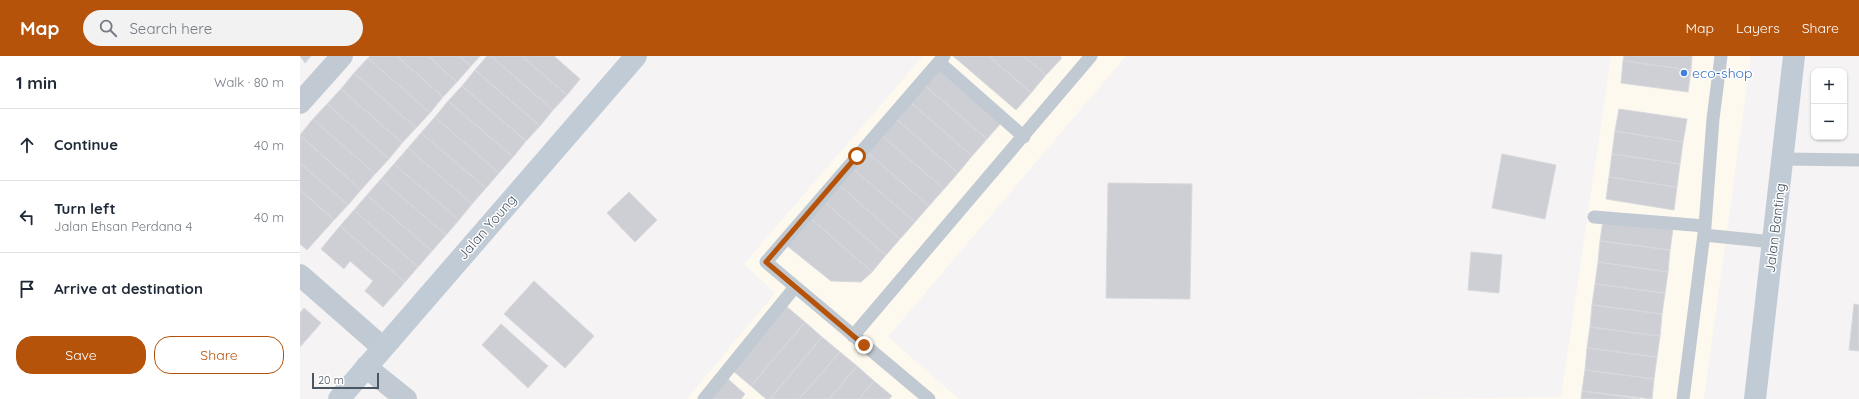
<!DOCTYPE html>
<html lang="en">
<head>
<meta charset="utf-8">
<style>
	:root { --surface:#fff; --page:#f2f2f3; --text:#1f2937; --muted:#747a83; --line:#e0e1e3; --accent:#b45309 }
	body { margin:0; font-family:Quicksand,sans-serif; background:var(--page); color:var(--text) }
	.controls { position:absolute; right:12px; top:12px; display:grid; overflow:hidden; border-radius:8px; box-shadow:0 1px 3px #0004 }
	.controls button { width:36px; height:36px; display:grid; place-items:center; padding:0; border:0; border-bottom:1px solid var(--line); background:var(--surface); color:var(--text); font:20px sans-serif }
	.scale { position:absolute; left:12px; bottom:10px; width:67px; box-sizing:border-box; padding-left:4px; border:2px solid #4a5661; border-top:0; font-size:11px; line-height:14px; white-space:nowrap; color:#4a5661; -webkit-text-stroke:3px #fff; paint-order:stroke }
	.stop { position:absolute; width:12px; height:12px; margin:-9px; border:3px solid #b45309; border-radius:50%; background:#fff }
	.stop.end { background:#b45309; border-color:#fff; box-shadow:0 1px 4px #0008 }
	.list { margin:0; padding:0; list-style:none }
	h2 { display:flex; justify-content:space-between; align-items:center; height:52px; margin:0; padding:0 16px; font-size:17px }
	h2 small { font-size:13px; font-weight:400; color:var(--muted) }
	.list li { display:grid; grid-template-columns:26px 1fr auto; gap:12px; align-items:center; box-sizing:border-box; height:72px; padding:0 16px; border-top:1px solid var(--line) }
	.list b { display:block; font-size:15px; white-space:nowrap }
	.list p { margin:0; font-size:13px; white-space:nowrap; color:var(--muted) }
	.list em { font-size:13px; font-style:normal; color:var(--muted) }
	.actions { display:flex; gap:8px; padding:12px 16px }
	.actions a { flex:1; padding:9px 0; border:1px solid var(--accent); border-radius:16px; text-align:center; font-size:14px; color:var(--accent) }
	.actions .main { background:var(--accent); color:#fff }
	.icon { flex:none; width:22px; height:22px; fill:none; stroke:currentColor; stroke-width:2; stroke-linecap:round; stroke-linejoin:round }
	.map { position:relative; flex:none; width:1559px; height:343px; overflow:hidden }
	header { display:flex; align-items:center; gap:24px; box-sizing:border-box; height:56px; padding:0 20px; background:var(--accent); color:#fff }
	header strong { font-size:19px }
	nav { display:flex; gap:22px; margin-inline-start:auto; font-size:14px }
	.search { width:280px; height:36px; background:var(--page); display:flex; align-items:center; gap:10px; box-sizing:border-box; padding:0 14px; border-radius:22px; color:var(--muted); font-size:15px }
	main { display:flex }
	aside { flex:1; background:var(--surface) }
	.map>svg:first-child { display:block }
	.commercial { fill:#fdf9ef }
	.building { fill:#cdcfd5; stroke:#d7d9de }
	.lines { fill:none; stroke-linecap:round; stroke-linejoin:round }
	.service { stroke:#c1cad2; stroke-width:13 }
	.minor { stroke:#c1cad2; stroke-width:22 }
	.secondary { stroke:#c1cbd6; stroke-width:22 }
	.route { stroke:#b45309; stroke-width:5 }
	.shop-dot { fill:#3f7fe0; stroke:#fff; stroke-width:1.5 }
	.labels { text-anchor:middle; stroke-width:3; stroke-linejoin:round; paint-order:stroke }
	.shop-label { font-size:14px; fill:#366cbe; stroke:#fff; text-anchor:start }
	.street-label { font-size:14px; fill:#4a5661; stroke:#fff }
</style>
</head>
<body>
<header>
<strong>Map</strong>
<div class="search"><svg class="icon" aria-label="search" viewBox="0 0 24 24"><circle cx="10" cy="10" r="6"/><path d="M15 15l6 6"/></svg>Search here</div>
<nav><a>Map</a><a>Layers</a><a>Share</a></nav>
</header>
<main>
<aside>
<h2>1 min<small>Walk · 80 m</small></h2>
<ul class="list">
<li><svg class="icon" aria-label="ahead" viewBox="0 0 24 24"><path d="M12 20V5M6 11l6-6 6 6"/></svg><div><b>Continue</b></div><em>40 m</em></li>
<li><svg class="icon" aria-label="left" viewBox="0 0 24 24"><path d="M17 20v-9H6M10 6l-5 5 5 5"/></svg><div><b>Turn left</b><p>Jalan Ehsan Perdana 4</p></div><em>40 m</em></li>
<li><svg class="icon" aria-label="arrive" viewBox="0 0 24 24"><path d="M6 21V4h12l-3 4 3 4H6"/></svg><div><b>Arrive at destination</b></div></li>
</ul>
<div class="actions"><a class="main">Save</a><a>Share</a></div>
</aside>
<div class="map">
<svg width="1559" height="343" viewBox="0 0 1559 343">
	<rect width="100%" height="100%" fill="#f5f3f3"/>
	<!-- commercial -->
	<path class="commercial" d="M623,0H826L588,281L659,343H387L475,237L444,208Z
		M1311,0H1451L1404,343H1093L1261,341Z"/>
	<!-- building -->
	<path class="building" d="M0,0H11L5,7Z
		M70,0H97L143,41L130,57L68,2Z
		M97,0H128L157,26L143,41Z
		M128,0H159L171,10L157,26Z
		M159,0H180L171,10Z
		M187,0H191L253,54L240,70L175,14Z
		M191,0H222L267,39L253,54Z
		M222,0H254L280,23L267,39Z
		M653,0H689L731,37L716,54Z
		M689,0H724L746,19L731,37Z
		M724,0H760L762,2L746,19Z
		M1324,0H1392L1391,14L1323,5Z
		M68,2L130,57L116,72L54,17Z
		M1323,5L1391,14L1388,36L1321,27Z
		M638,12L701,67L687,83L624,29Z
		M175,14L240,70L226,85L162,30Z
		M54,17L116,72L102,87L41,33Z
		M624,29L687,83L672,100L610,46Z
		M162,30L226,85L213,101L148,45Z
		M41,33L102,87L89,103L27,48Z
		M148,45L213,101L199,117L135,61Z
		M610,46L672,100L658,117L595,62Z
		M27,48L89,103L75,118L13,63Z
		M1319,53L1387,63L1383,86L1315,75Z
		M135,61L199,117L186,132L121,77Z
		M595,62L658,117L644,133L581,79Z
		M13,63L75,118L61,134L0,79Z
		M1315,75L1383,86L1380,108L1312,98Z
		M121,77L186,132L172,148L108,92Z
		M0,79L61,134L48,149L0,107Z
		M581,79L644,133L629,150L566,95Z
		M108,92L172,148L159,164L94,108Z
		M566,95L629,150L615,166L552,112Z
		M1202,98L1256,109L1245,163L1192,152Z
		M1312,98L1380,108L1377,131L1309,121Z
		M0,107L48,149L34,164L0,134Z
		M94,108L159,164L146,179L81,123Z
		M552,112L615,166L600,183L538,128Z
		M1309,121L1377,131L1374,154L1306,143Z
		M81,123L146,179L132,195L67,139Z
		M808,127L892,128L890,243L806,242Z
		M538,128L600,183L586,199L523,145Z
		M0,134L34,164L7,194L0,188Z
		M329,136L357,164L335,186L307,157Z
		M67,139L132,195L118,211L54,154Z
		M523,145L586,199L572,216L509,161Z
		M54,154L118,211L105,226L40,170Z
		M509,161L572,216L561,226L531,225L486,189Z
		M1303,164L1373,173L1370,194L1300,185Z
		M40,170L105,226L83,251L65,235L73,225L50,205L44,213L21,193Z
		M1300,185L1370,194L1368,216L1298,206Z
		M1171,196L1202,199L1199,237L1168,234Z
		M1298,206L1368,216L1365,237L1295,228Z
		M234,225L294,280L265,312L204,258Z
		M1295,228L1365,237L1362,258L1292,249Z
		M1554,248L1559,249V295L1549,294Z
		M1292,249L1362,258L1360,280L1290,271Z
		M487,251L505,266L451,330L433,315Z
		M4,252L21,267L0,291V257Z
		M505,266L522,281L470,343H466L451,330Z
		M201,268L248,310L228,332L182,289Z
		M1290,271L1360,280L1357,301L1287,292Z
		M522,281L540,296L499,343H470Z
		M1287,292L1357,301L1354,323L1285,314Z
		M540,296L557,310L529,343H499Z
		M557,310L574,325L559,343H529Z
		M1285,314L1354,323L1352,343L1282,335Z
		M428,323L445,338L441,343H411Z
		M574,325L592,340L589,343H559Z
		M1282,335L1340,343H1281Z"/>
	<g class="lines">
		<!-- service -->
		<path class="service" d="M639,6L724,81
			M1483,103L1559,104
			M1294,161L1405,170
			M1404,179L1473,186
			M553,280L791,0
			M404,343L495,231
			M629,343L466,206L644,0
			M1383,343L1405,170L1413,63L1421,0"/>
		<!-- minor -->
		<path class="minor" d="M0,47L42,0
			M0,219L82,291
			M66,311L106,343"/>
		<!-- secondary -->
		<path class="secondary" d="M39,343L336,0
			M1455,343L1494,0"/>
	</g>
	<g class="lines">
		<!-- route -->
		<path class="route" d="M557,100L466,206L564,289"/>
	</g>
	<!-- markers -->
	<circle class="shop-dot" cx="1384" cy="17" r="4"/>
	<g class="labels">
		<!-- shop labels -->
		<g class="shop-label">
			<text x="1392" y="22">eco-shop</text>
		</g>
		<!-- street labels -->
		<g class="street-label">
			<text transform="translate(187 171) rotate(-49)" y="5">Jalan Young</text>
			<text transform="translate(1475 172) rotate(-83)" y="5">Jalan Banting</text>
		</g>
	</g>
</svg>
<div class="controls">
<button>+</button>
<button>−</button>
</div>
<div class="scale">20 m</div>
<div class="stop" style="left:557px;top:100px"></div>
<div class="stop end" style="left:564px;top:289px"></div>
</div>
</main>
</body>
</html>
